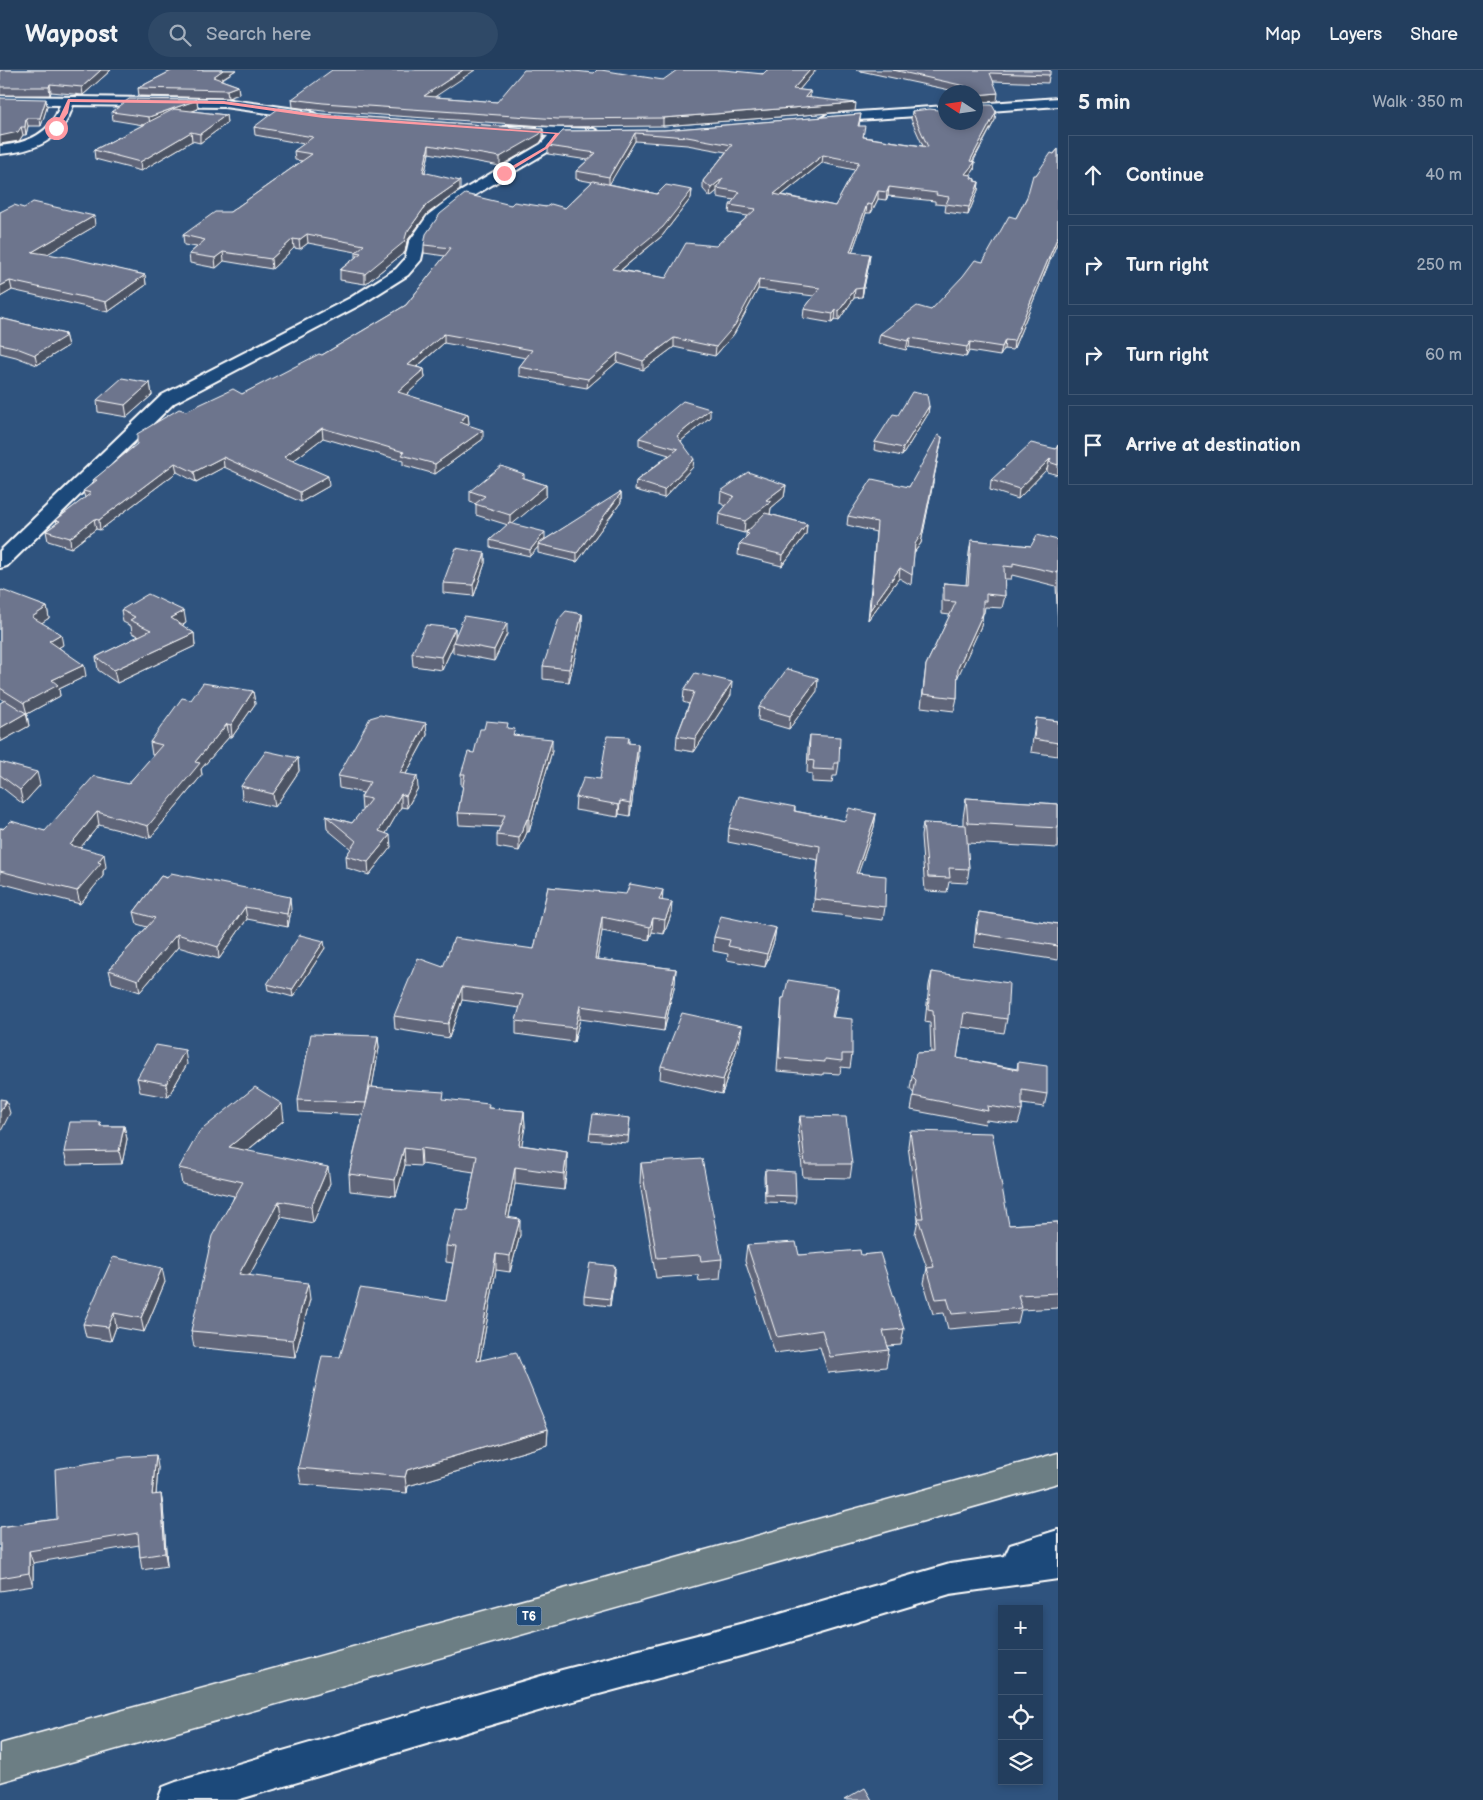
<!DOCTYPE html>
<html lang="en">
<head>
<meta charset="utf-8">
<style>
	:root { --surface:#233e5e; --page:#2f4967; --text:#f1f3f6; --muted:#a3aebc; --line:#405773 }
	body { margin:0; font-family:"Balsamiq Sans",sans-serif; background:var(--page); color:var(--text) }
	.controls { position:absolute; right:15px; bottom:15px; display:grid; overflow:hidden; border-radius:0px; box-shadow:0 2px 8px #0003 }
	.controls button { width:45px; height:45px; display:grid; place-items:center; padding:0; border:0; border-bottom:1px solid var(--line); background:var(--surface); color:var(--text); font:25px sans-serif }
	.compass { position:absolute; left:938px; top:15px; width:45px; height:45px; border-radius:50%; background:var(--surface); box-shadow:0 2px 8px #0003; rotate:282deg }
	.stop { position:absolute; width:15px; height:15px; margin:-11px; border:4px solid #ff9aa2; border-radius:50%; background:#fff }
	.stop.end { background:#ff9aa2; border-color:#fff; box-shadow:0 1px 5px #0008 }
	.list { margin:0; padding:0; list-style:none }
	h2 { display:flex; justify-content:space-between; align-items:center; height:65px; margin:0; padding:0 20px; font-size:21px }
	h2 small { font-size:16px; font-weight:400; color:var(--muted) }
	.list li { display:grid; grid-template-columns:32px 1fr auto; gap:15px; align-items:center; box-sizing:border-box; height:80px; margin:0 10px 10px; padding:0 10px; border:1px solid var(--line); border-radius:0px }
	.list b { display:block; font-size:19px; white-space:nowrap }
	.list em { font-size:16px; font-style:normal; color:var(--muted) }
	.icon { flex:none; width:28px; height:28px; fill:none; stroke:currentColor; stroke-width:2; stroke-linecap:round; stroke-linejoin:round }
	.map { position:relative; flex:none; width:1058px; height:1730px; overflow:hidden }
	header { display:flex; align-items:center; gap:30px; box-sizing:border-box; height:70px; padding:0 25px; background:var(--surface); border-bottom:1px solid var(--line) }
	header strong { font-size:24px }
	nav { display:flex; gap:28px; margin-inline-start:auto; font-size:18px }
	.search { width:350px; height:45px; background:var(--page); display:flex; align-items:center; gap:12px; box-sizing:border-box; padding:0 18px; border-radius:28px; color:var(--muted); font-size:19px }
	main { display:flex }
	aside { flex:1; background:var(--surface) }
	.map>svg:first-child { display:block }
	.lines { fill:none; stroke-linecap:round; stroke-linejoin:round }
	.minor-casing { stroke:#fff; stroke-width:4 }
	.trunk-casing { stroke:#fff; stroke-width:3 }
	.minor { fill:#1f4a7a; fill-rule:evenodd }
	.trunk { fill:#6c7e84; fill-rule:evenodd }
	.wall { fill:#5e6579; stroke:#fff; fill-rule:evenodd }
	.shaded-wall { fill:#4c5263; stroke:#fff }
	.building { fill:#6d758d; stroke:#fff; fill-rule:evenodd }
	.route { fill:#ff9aa2 }
	.labels { text-anchor:middle; stroke-width:5; stroke-linejoin:round; paint-order:stroke }
	.shield { fill:#1f4a7a; stroke:#bcc9d7; stroke-width:1 }
	.shield-label { font-size:12px; font-weight:bold; fill:#fff }
</style>
</head>
<body>
<header>
<strong>Waypost</strong>
<div class="search"><svg class="icon" aria-label="search" viewBox="0 0 24 24"><circle cx="10" cy="10" r="6"/><path d="M15 15l6 6"/></svg>Search here</div>
<nav><a>Map</a><a>Layers</a><a>Share</a></nav>
</header>
<main>
<div class="map">
<svg width="1058" height="1730" viewBox="0 0 1058 1730">
	<rect width="100%" height="100%" fill="#2f537e"/>
	<filter id="ink" filterUnits="userSpaceOnUse"><feTurbulence type="fractalNoise" baseFrequency=".02" numOctaves="2"/><feDisplacementMap in="SourceGraphic" scale="10" xChannelSelector="R" yChannelSelector="G"/><feConvolveMatrix kernelMatrix="1 2 1 2 8 2 1 2 1" color-interpolation-filters="sRGB"/></filter>
	<g filter="url(#ink)">
		<g class="lines">
			<defs>
				<path id="minor" d="M0,26L224,29L310,41L317,45L310,49L224,37L73,35C63,71 34,81 0,84V76C28,73 51,64 60,35L0,34Z
					M1058,28V36L976,42V34Z
					M946,36V44L828,52L821,48L828,44Z
					M509,56L594,59L601,63L594,67L563,66L551,80L463,132L439,151L425,172L421,190L408,205L362,234L174,333L7,496L0,498V481L162,325L350,228L396,199L405,189L409,172L428,145L453,126L541,74L548,66L504,63L502,60L504,57Z
					M1058,1460V1509L950,1524L763,1580L562,1634L237,1730H158L163,1717L176,1712L562,1600L763,1548L950,1494L1005,1486L1010,1475Z"/>
				<path id="trunk" d="M1058,1383V1413L0,1712V1674Z"/>
			</defs>
			<!-- minor casing -->
			<use href="#minor" class="minor-casing"/>
			<!-- trunk casing -->
			<use href="#trunk" class="trunk-casing"/>
			<!-- minor -->
			<use href="#minor" class="minor"/>
			<!-- trunk -->
			<use href="#trunk" class="trunk"/>
		</g>
		<!-- wall -->
		<path class="wall" d="M0,0H111L83,25L51,22L50,25H0Z
			M173,0H236L221,10L238,16L239,24L228,28L139,26L138,18Z
			M816,0L799,20L810,21V28L855,41L663,56L558,57L323,41L293,37L292,29L435,27L497,32L663,10Z
			M856,0H1050L1048,13L993,11L997,31L976,33V35L995,50L973,92H975L974,100L970,105L972,108L975,109V111L979,112L978,120L968,145L945,142L946,135L935,134V131L888,126L886,130L878,129L871,143H866L852,182L869,193L862,227L854,228L839,250L835,249L832,253L803,248L804,239L814,226L758,219L734,264L715,286L674,277L643,300L617,292L587,318L519,306V297L526,288L444,273L417,297L424,299L425,308L406,325L468,344L469,354H467L483,369L435,404L403,395V391L323,368L293,391L329,416L301,432L224,397L196,412L177,402L100,460L96,459L71,478L48,471L46,461L57,453L56,450L85,428L83,421L94,413L93,410L186,341L242,324L322,285L406,235L445,186L424,183V175L511,135L546,137L565,138L592,112L576,109V101L588,90L548,84V76L563,61L664,60L861,44L859,56L864,67L923,76L911,49L912,41L976,52V22H959ZM635,71L687,75L726,82L703,111V119L710,127L717,121V127L734,130L730,135L729,143L748,146L716,176L666,208L621,200L662,166L691,128L692,120L657,124L609,114ZM822,93L855,100L835,136L782,125Z
			M0,28L47,37L41,56H28L26,65H23L19,71Z
			M197,30L198,39L192,41L226,45L227,53L200,73L192,71L141,101L95,89L94,80L143,55L113,50L112,42Z
			M322,44L543,59V68L540,73L500,96L429,83L425,102L460,120L427,144L407,171L405,182L365,214L340,210V200L356,187V182L308,173L300,179L294,178L272,199L224,191L216,198L190,193L189,184L197,177L184,175L183,165L230,142L302,91L295,90L294,81L304,74L255,65L254,57Z
			M1058,79V171L1013,280L1004,279L1000,286L969,281L966,287L909,277L906,280L878,273L880,264L931,240L983,192L1016,148L1027,127L1036,105Z
			M0,142L95,156L47,184L145,205L146,215L108,242L12,220L0,227Z
			M0,248L65,264L68,276L37,295L16,287L0,283Z
			M150,313L152,325L127,347L98,342L97,330Z
			M929,336L928,344L902,386L874,380L875,372L898,345Z
			M710,347L681,371L693,397L664,428L635,420L636,411L669,385L639,376V368Z
			M942,367L921,473L914,483L911,515L899,508L868,550L876,462L847,455L848,446L909,417Z
			M1058,375V405L1047,402V399L1018,429L990,420L991,410L1056,379Z
			M524,404V408L546,415V426L512,454L545,468L544,470L621,423V432L577,492L538,483V477L530,486L490,477V470L508,455L476,445V434L470,432V421Z
			M786,415L784,427L771,438L770,444H769L807,454L806,464L782,496L738,485L739,474L746,467V463L751,458L744,463L718,456L719,444L726,436L720,433L721,421Z
			M971,470L1031,476L1058,470V556L1056,516L1012,505L1011,509H1004L1005,526L1002,538L985,537L984,543H983L981,556L957,607V628L954,641L921,637L926,595L950,545L942,544V525L944,513L966,515L969,483Z
			M485,483V493L474,526L443,523V513Z
			M0,521L47,537L49,548L41,553L63,575L59,577L86,606L59,619L60,626L27,644L29,656L0,672V633L4,631L0,628Z
			M121,540L186,553L182,556L194,563L195,576L117,613L98,600L96,587L139,566L132,563L131,556L123,552Z
			M582,544V557L569,612L543,609V596Z
			M455,558V566L507,564L494,591L453,583V576L442,600L413,596L412,583Z
			M684,620L731,625L694,682L676,679L677,666L689,634L683,632Z
			M253,621L255,634L232,667H229L201,699L202,705L150,768L99,755L80,778L106,797L103,801V806L80,834L0,813V758L45,761L128,714L154,685H152L150,672L191,630Z
			M817,621L789,659L758,650L759,637Z
			M1036,648L1058,651V686L1031,682L1034,661Z
			M426,653L427,665L406,704L418,718L407,738L401,737L386,763L391,777L369,805L347,798L346,786L351,779L327,759L326,746L352,753L363,740H362L361,727L363,723L339,718L338,706Z
			M508,658L515,665L552,681L529,762H527L519,781L497,777V765L500,757L459,755L458,743L463,716H461V704L474,683Z
			M810,665L839,693L837,706H833L832,713L812,712V704L807,703L808,678Z
			M629,667V673L638,686L630,746L619,744L618,747L575,740L576,727L600,709Z
			M298,688L299,701L275,737L242,729L241,716Z
			M0,692L40,715L23,734L0,716Z
			M966,728L1058,734V778L967,773L969,799L967,813L949,812L947,822L925,821L921,766L923,753L963,755V748Z
			M795,737V741L845,751L876,744L874,757L858,803L885,837L883,850L813,842L818,790L728,772L729,758Z
			M161,806L291,840L288,857L247,849L219,889L178,877L140,922L112,913L109,900L147,857L137,854L134,842Z
			M548,817L662,830L671,845L664,864L652,862L649,870L602,861L597,889L676,899L675,913L664,961L580,949L574,972L516,964V951L520,938L462,930L449,968L395,959L394,946L443,897L534,879Z
			M979,842L1058,854V890L974,877L976,855Z
			M776,858L774,871L765,897L727,890L728,884L713,881L714,867Z
			M325,878L293,927L268,920L267,914Z
			M932,902L1007,949L1004,963L962,957L957,988L1017,999L1018,992L1047,1024L1044,1037L1022,1034V1041L1018,1054L986,1050L985,1054L911,1040L914,1024L910,1019L916,983H931L930,953L925,952L929,915Z
			M782,928L837,931L833,948L852,984L850,998L841,997L840,1004L823,1003V1005L777,1001Z
			M378,966L379,978L372,1017L489,1038L524,1041L525,1057L521,1075L567,1082V1099L564,1120L515,1114L509,1147L520,1165L510,1202L496,1200L480,1290L548,1359L547,1375L408,1416L407,1423L301,1414L298,1398L340,1287L446,1231L453,1193L446,1192V1176L467,1140L474,1102L422,1094L421,1096L405,1095L396,1126L350,1121L349,1104L363,1045L299,1042L298,1030Z
			M740,969L722,1024L660,1009L661,996Z
			M187,994L168,1027L140,1022L137,1008Z
			M800,1046L852,1094L850,1108L803,1107L798,1060Z
			M630,1048L628,1073L589,1070L590,1063Z
			M284,1050L247,1081L330,1113L313,1153L281,1147L249,1206L310,1229L295,1287L194,1277L191,1261L234,1126L182,1114L179,1098Z
			M100,1052L101,1056H124L127,1069L122,1094L67,1095L64,1082Z
			M910,1061L1009,1155L1058,1152V1238L1021,1240L1018,1253L948,1259L944,1243L933,1244L924,1213L927,1198L915,1164L918,1150L908,1076Z
			M641,1093L722,1189L720,1209L699,1211L698,1205L656,1208L640,1113Z
			M765,1100L796,1126L795,1133L765,1132L764,1107Z
			M747,1175L799,1185H861L904,1259L901,1275L888,1276L889,1280L886,1297L828,1303L820,1277L775,1283L745,1191Z
			M615,1196L610,1236L584,1233V1226Z
			M165,1212L144,1262L116,1257L111,1271L86,1267L83,1254Z
			M158,1397L156,1425L161,1424L163,1436L167,1496L142,1500L140,1487L139,1475L33,1493V1516L0,1521V1457L57,1449Z"/>
		<!-- shaded-wall -->
		<path class="shaded-wall" d="M101,0H111L83,25L82,17Z
			M223,0H236L213,14V7Z
			M463,0H475L424,34V26Z
			M810,0H816L793,27V19Z
			M50,14L51,22L50,25L49,17Z
			M238,16L239,24L228,28L227,20Z
			M810,21V29L805,27Z
			M998,23L997,31L976,33V25Z
			M46,29L47,37L41,56L40,48Z
			M197,30L198,39L150,56L149,47Z
			M856,33L855,41L663,56V48Z
			M996,42L995,50L968,99L970,91Z
			M226,45L227,53L200,73V64Z
			M26,48L28,56L26,65L25,57Z
			M21,57L23,65L19,71L0,74V66Z
			M543,59V68L540,73L500,96V87Z
			M191,62L192,71L141,101L140,92Z
			M635,63V71L609,115V107Z
			M429,75V83L423,111V102Z
			M823,85L822,93L773,132L774,124Z
			M975,92L974,100L964,113L965,104Z
			M723,108L717,118V121L710,127L711,118Z
			M460,111V120L427,144L407,171L405,182L365,214V204L407,162L427,134Z
			M979,112L978,120L968,145L969,137Z
			M889,117L888,126L886,130L887,122Z
			M692,120L691,128L662,166L612,207V199Z
			M878,121V129L871,143L872,135Z
			M867,134L866,143L849,191L850,182Z
			M94,146L95,156L34,192L32,182Z
			M307,164L308,173L300,179L299,170Z
			M1058,166V171L1013,280L1014,271Z
			M293,169L294,178L272,199L271,189Z
			M223,182L224,191L216,198L215,188Z
			M870,184L869,193L862,227L863,218Z
			M145,205L146,215L108,242L106,232Z
			M759,210L758,219L734,264L715,286L716,277Z
			M10,211L12,220L0,227V216Z
			M855,219L854,228L839,250V241Z
			M836,240L835,249L832,253L833,244Z
			M65,264L68,276L37,295L35,285Z
			M444,264V273L408,304V295Z
			M674,268V277L643,300V291Z
			M910,268L909,277L906,280L908,271Z
			M1005,270L1004,279L1000,286L1002,277Z
			M970,272L969,281L966,287L967,277Z
			M618,283L617,292L587,318L588,309Z
			M424,299L425,308L398,332V322Z
			M150,313L152,325L127,347L125,335Z
			M929,336L928,344L902,386L903,378Z
			M710,339V347L676,375L677,366Z
			M468,344L469,354L459,361V352Z
			M322,358L323,368L285,397L284,387Z
			M483,360V369L435,404V394Z
			M942,367L921,473L913,484L915,474Z
			M223,387L224,397L196,412L194,402Z
			M1051,388L1049,392L1047,399L1018,429L1019,419Z
			M694,389L693,397L664,428V420Z
			M175,393L177,402L100,460L99,450Z
			M328,406L329,416L301,432L300,422Z
			M546,415V426L510,456V445Z
			M786,415L784,427L771,438L770,444L744,463L745,451L766,430Z
			M621,423V432L577,492V483Z
			M94,449L96,459L71,478L70,468Z
			M807,454L806,464L782,496L783,485Z
			M545,462V468L540,475L538,474V477L530,486V480Z
			M485,483V493L474,526L473,515Z
			M900,498L899,508L868,550L870,540Z
			M47,537L49,548L34,558L32,547Z
			M184,541L186,553L173,561L171,548Z
			M983,543L981,556L956,611L958,598Z
			M582,544V557L569,612V599Z
			M507,553V564L494,591V580Z
			M455,558V571L453,572V576L442,600L441,587Z
			M194,563L195,576L117,613L114,600Z
			M61,564L63,575L51,582L49,571Z
			M84,595L86,606L59,619L60,626L27,644L24,633L52,610Z
			M818,608L817,621L789,659L790,646Z
			M732,612L731,625L694,682L695,669Z
			M253,621L255,634L232,667L231,655Z
			M26,643L29,656L0,672V658Z
			M426,653L427,665L400,715V703Z
			M227,654L229,667L201,699L202,705L150,768L148,756L195,692Z
			M552,669V681L529,762V749Z
			M638,674V686L630,746V733Z
			M298,688L299,701L275,737L273,724Z
			M37,702L40,715L23,734L20,720Z
			M417,706L418,718L407,738L406,726Z
			M401,724V737L380,774L379,761Z
			M620,731L619,744L618,747L619,735Z
			M97,742L99,755L72,788L70,775Z
			M876,744L874,757L854,816L856,803Z
			M527,749V762L519,781V768Z
			M390,765L391,777L369,805L368,792Z
			M104,784L106,797L103,801V806L80,834L77,821L98,792Z
			M663,820L662,833L659,830Z
			M290,827L291,840L288,857L287,844Z
			M672,832L671,845L664,864L665,850Z
			M245,837L247,849L219,889L218,877Z
			M602,847V861L595,902V889Z
			M653,848L652,862L649,870L650,857Z
			M776,858L774,871L765,897L767,884Z
			M177,864L178,877L140,922L138,910Z
			M324,871L325,878L293,927L292,920Z
			M676,899L675,913L664,961L665,948Z
			M462,917V930L449,968L448,954Z
			M838,918L837,931L830,961L832,947Z
			M580,936V949L574,972L575,958Z
			M742,956L740,969L722,1024L723,1010Z
			M378,966L379,978L367,1045L366,1033Z
			M185,980L187,994L168,1027L166,1014Z
			M6,1030L10,1043L0,1063V1042Z
			M282,1034L284,1050L232,1093L229,1077Z
			M524,1041L525,1057L519,1091V1075Z
			M124,1056L127,1069L122,1094L119,1081Z
			M404,1078L405,1095L396,1126L395,1110Z
			M421,1078L422,1094L421,1096L420,1080Z
			M567,1082V1099L564,1120V1104Z
			M328,1097L330,1113L313,1153L311,1137Z
			M515,1097V1114L506,1163V1147Z
			M279,1131L281,1147L241,1221L239,1204Z
			M520,1149V1165L510,1202V1186Z
			M496,1184V1200L477,1307V1291Z
			M615,1196V1203L610,1236V1229Z
			M162,1198L165,1212L144,1262L141,1248Z
			M308,1213L310,1229L295,1287L293,1270Z
			M114,1243L116,1257L111,1271L108,1257Z
			M548,1359L547,1375L408,1416L407,1423L405,1407L407,1400Z
			M156,1385L158,1397L155,1438L152,1425Z
			M161,1424L163,1436L167,1496L165,1483Z
			M29,1481L33,1493V1516L29,1503Z"/>
		<!-- building -->
		<path class="building" d="M0,0H101L82,17L50,14L49,17H0Z
			M173,0H223L213,7L238,16L227,20L138,18Z
			M332,0H463L424,26L497,32L524,0H564L594,3L597,0H601L663,10L677,0H724L763,4L767,0H810L793,19L810,21L805,27L856,33L663,48L558,49L323,33L292,29Z
			M893,0H1050V5L990,3L998,23L976,25V35H992L996,42L970,91L975,92L965,104L972,105L971,108L975,109L974,111L979,112L969,137L946,134L949,127L936,125L937,123L889,117L887,122L878,121L872,135L867,134L850,182L870,184L863,218L855,219L839,241L836,240L833,244L804,239L820,218L759,210L735,255L716,277L674,268L643,291L618,283L588,309L519,297L532,280L444,264L408,295L424,299L398,322L468,344L459,352L483,360L435,394L402,385L404,382L322,358L284,387L328,406L300,422L223,387L194,402L175,393L99,450L94,449L70,468L46,461L60,451L56,450L91,423L83,421L97,410H93L137,374V364L179,339L186,341L233,319L242,324L319,284L322,285L406,235L451,178L424,175L426,164L440,144L465,124L511,135L514,132L546,137L551,134L565,138L593,111L657,124L666,115L692,120L663,157L612,199L666,208L686,173L716,176L756,139L730,135L740,122L717,118L723,108L711,118L703,111L732,75L687,67L635,63L609,107L576,101L596,83L548,76L563,61L664,60L861,44L858,56H865L863,67L928,77L912,41L930,39L946,41V52H976V22H963L965,16ZM823,85L859,92L835,136L774,124Z
			M0,28L46,29L40,48H26L25,57H21L18,62L0,66Z
			M129,29L197,30L149,47L112,42Z
			M279,38L322,44L543,59L540,64L500,87L429,75L423,102L460,111L427,134L407,162L404,172L365,204L340,200L361,183L356,182L364,175L307,164L299,170L293,169L271,189L223,182L215,188L189,184L205,170L183,165L215,142H230L312,84L294,81L313,67L254,57Z
			M174,39L226,45L200,64L191,62L140,92L94,80Z
			M1058,79V166L1014,271L1005,270L1002,277L970,272L967,277L910,268L908,271L880,264L917,236L931,240L963,206L975,190L983,192L1009,146L1016,148L1027,127L1033,105H1036L1051,83L1054,84Z
			M33,132L94,146L32,182L67,187L145,205L106,232L10,211L0,216V142L14,135L24,138Z
			M0,248L65,264L63,265L66,266L35,285L14,277L0,274Z
			M122,308L150,313L125,335L97,330Z
			M912,322L927,325L929,336L903,378L875,372L893,344L898,345Z
			M683,331L710,339L677,366L694,389L664,420L636,411L678,379L639,368Z
			M938,365L942,367L922,463L915,474L912,505L900,498L870,540L877,452L848,446L872,409L909,417Z
			M1031,373L1056,379L1058,375V395L1049,392L1051,388L1019,419L991,410Z
			M501,396L524,404L521,407L546,415L510,445L475,434L485,426L470,421Z
			M748,402L786,415L766,430L771,432L745,451L719,444L734,426L721,421Z
			M620,422L621,423L577,483L538,474Z
			M765,443L807,454L783,485L739,474L749,464L746,463Z
			M509,453L545,462L530,480L490,470Z
			M1037,465L1058,470V503L1013,493V497L1004,496L1005,526L986,524V531H983V543L958,598L957,628L923,624L926,595L956,532L944,531V513L968,515L971,470L1031,476Z
			M456,478L485,483L473,515L443,513Z
			M2,520L47,537L32,547L61,564L49,571L84,595L52,610L58,615L24,633L0,618V521Z
			M148,524L184,541L171,548L194,563L114,600L96,587L151,560L130,550L135,547L121,540Z
			M566,541L582,544L569,599L543,596L559,549Z
			M464,546L507,553L494,580L453,572Z
			M426,555L455,558L441,587L412,583Z
			M787,599L818,608L790,646L759,637Z
			M695,603L732,612L695,669L677,666L694,622L684,620Z
			M203,613L253,621L231,655L227,654L195,692L200,693L148,756L97,742L70,775L104,784L98,792L101,793L77,821L0,801V758L3,759L11,751L45,761L94,706L128,714L162,675L150,672L182,628L191,630Z
			M5,630L26,643L0,658V633Z
			M380,645L426,653L400,703L417,706L406,726L401,724L379,761L390,765L368,792L346,786L356,771L326,746L352,753L371,729L361,727L370,712L338,706L370,648Z
			M1036,648L1058,651V673L1034,669Z
			M486,651L508,653L507,658L515,659L513,665L552,669L529,749H527L519,768L497,765L505,745L458,743L465,704H461L468,682L474,683L480,659H484Z
			M810,665L840,667L839,693H834V700L813,699L814,691L809,690Z
			M607,666L629,667L628,673L638,674L630,733L620,731L619,735L576,727L584,707L600,709Z
			M266,681L298,688L273,724L241,716Z
			M0,692L37,702L20,720L0,705Z
			M739,726L795,737L794,741L845,751L849,738L876,744L856,803L886,806L885,837L814,829L820,776L729,758Z
			M966,728L1058,734V758L968,753Z
			M923,753L966,755L969,799L949,798L950,808L928,807Z
			M171,803L290,827L287,844L245,837L218,877L177,864L138,910L109,900L155,848L134,842L161,806L167,808Z
			M630,814L663,820L659,830L672,832L665,850L653,848L650,857L602,847L595,889L676,899L665,948L580,936L575,958L516,951L523,925L462,917L448,954L394,946L418,888L443,897L454,868L534,879L548,817L626,824Z
			M979,842L1058,854V876L976,863Z
			M721,846L776,858L767,884L728,876L730,870L714,867Z
			M300,865L324,871L292,920L267,914Z
			M932,902L1009,913L1007,949L964,943L957,988L1018,1000V992L1047,996V1024L1022,1020V1041L987,1036L988,1041L913,1026L916,1010L912,1006L916,983L935,982L933,940L928,939Z
			M788,910L838,918L832,947L852,949V984H842V991L825,989V992L779,988L782,928H784Z
			M682,943L742,956L723,1010L661,996Z
			M311,964L378,966L366,1033L298,1030Z
			M156,975L185,980L166,1014L137,1008Z
			M255,1017L282,1034L229,1077L328,1097L311,1137L279,1131L239,1204L308,1213L293,1270L191,1261L212,1166L243,1112L179,1098L199,1062Z
			M370,1017L444,1022L443,1029L489,1034L488,1038L524,1041L519,1075L567,1082L564,1104L515,1097L506,1147L520,1149L510,1186L496,1184L477,1291L516,1282L548,1359L407,1400L405,1407L298,1398L322,1286L340,1287L360,1218L446,1231L456,1177L446,1176L456,1139L467,1140L477,1086L421,1078L420,1080L404,1078L395,1110L349,1104Z
			M0,1029L6,1030L0,1042Z
			M593,1044L630,1048L628,1066L590,1063Z
			M800,1046L846,1047L852,1094H805Z
			M70,1052H100V1056H124L119,1081L64,1082Z
			M910,1061L992,1063L1009,1155L1058,1152V1223L1018,1225L1022,1238L952,1244L947,1228L936,1229L927,1198L934,1197L918,1148H923Z
			M702,1089L722,1189L701,1191L700,1185L657,1188L641,1093Z
			M765,1100L795,1102L796,1126L766,1125Z
			M796,1172L799,1185L860,1180L861,1185L880,1183L904,1259L883,1261L889,1280L830,1287L822,1260L777,1267L747,1175Z
			M113,1187L162,1198L141,1248L114,1243L108,1257L83,1254Z
			M590,1193L615,1196L610,1229L584,1226Z
			M156,1385L152,1425L161,1424L165,1483L140,1487L138,1463L29,1481V1503L0,1508V1457L57,1449L55,1399L125,1387Z
			M865,1718L872,1730H844Z"/>
	</g>
	<!-- route -->
	<path class="route" d="M68,29L224,31L323,45L560,63L548,78L504,105L502,102L545,77L555,64L323,48L224,34L70,32L68,43L57,59H54Z"/>
	<g class="labels">
		<!-- shield labels -->
		<rect class="shield" x="516.5" y="1536.5" width="25" height="19" rx="4"/>
		<g class="shield-label">
			<text x="529" y="1550">T6</text>
		</g>
	</g>
</svg>
<div class="controls">
<button>+</button>
<button>−</button>
<button><svg class="icon" aria-label="locate" viewBox="0 0 24 24"><circle cx="12" cy="12" r="6"/><path d="M12 2v4M12 18v4M2 12h4M18 12h4"/></svg></button>
<button><svg class="icon" aria-label="layers" viewBox="0 0 24 24"><path d="M12 4l9 5-9 5-9-5zM3 14l9 5 9-5"/></svg></button>
</div>
<svg class="compass" viewBox="-18 -18 36 36"><path d="M0-13l5 13h-10z" fill="#e53935"/><path d="M0 13l5-13h-10z" fill="#a3aebc"/></svg>
<div class="stop" style="left:56px;top:58px"></div>
<div class="stop end" style="left:504px;top:103px"></div>
</div>
<aside>
<h2>5 min<small>Walk · 350 m</small></h2>
<ul class="list">
<li><svg class="icon" aria-label="ahead" viewBox="0 0 24 24"><path d="M12 20V5M6 11l6-6 6 6"/></svg><div><b>Continue</b></div><em>40 m</em></li>
<li><svg class="icon" aria-label="right" viewBox="0 0 24 24"><path d="M7 20v-9h11M14 6l5 5-5 5"/></svg><div><b>Turn right</b></div><em>250 m</em></li>
<li><svg class="icon" aria-label="right" viewBox="0 0 24 24"><path d="M7 20v-9h11M14 6l5 5-5 5"/></svg><div><b>Turn right</b></div><em>60 m</em></li>
<li><svg class="icon" aria-label="arrive" viewBox="0 0 24 24"><path d="M6 21V4h12l-3 4 3 4H6"/></svg><div><b>Arrive at destination</b></div></li>
</ul>
</aside>
</main>
</body>
</html>
